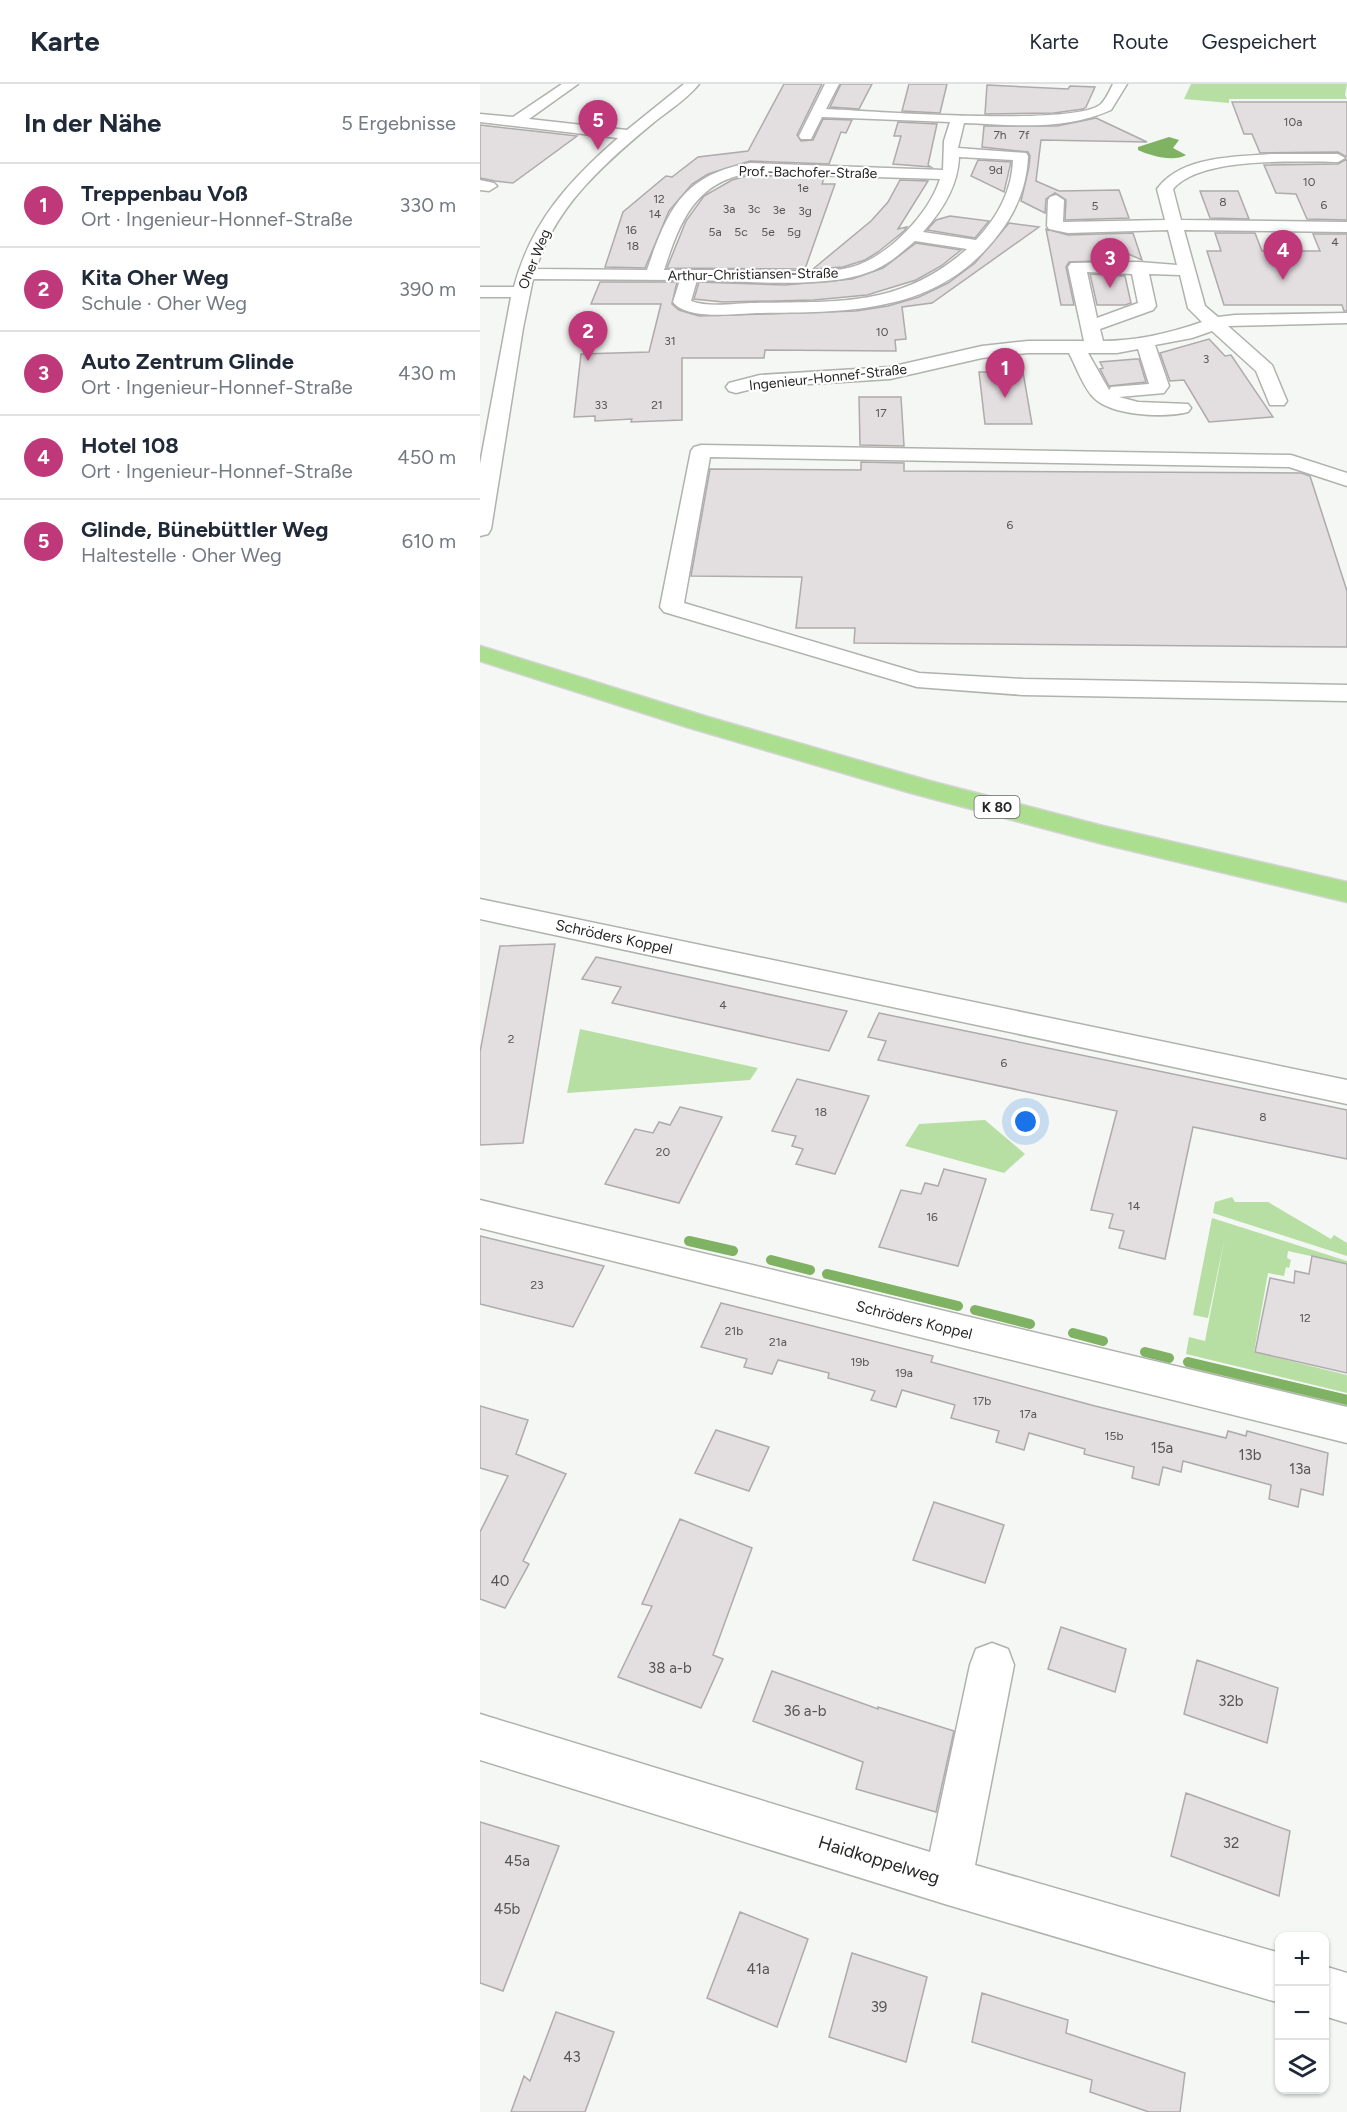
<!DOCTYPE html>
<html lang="de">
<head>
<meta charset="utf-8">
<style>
	:root { --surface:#fff; --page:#f2f2f3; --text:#1f2937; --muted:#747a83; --line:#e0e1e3; --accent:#bf397a }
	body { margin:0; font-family:Figtree,sans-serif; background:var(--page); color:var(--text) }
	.controls { position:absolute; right:18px; bottom:18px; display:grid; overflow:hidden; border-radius:12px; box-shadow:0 2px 4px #0004 }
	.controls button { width:54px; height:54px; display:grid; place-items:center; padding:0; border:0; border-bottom:2px solid var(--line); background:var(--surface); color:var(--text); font:30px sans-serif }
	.you { position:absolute; left:546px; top:1038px; width:21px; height:21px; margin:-15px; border:4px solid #fff; border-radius:50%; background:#1a73e8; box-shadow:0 0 0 9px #1a73e833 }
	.badge { display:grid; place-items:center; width:39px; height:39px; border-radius:50%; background:var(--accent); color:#fff; font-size:20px; font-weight:700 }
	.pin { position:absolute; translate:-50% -50px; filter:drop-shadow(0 2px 3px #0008) }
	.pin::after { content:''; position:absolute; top:32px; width:21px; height:18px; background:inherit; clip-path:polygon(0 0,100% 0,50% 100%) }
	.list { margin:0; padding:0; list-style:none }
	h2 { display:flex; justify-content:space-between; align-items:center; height:78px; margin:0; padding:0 24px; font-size:26px }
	h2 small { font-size:20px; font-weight:400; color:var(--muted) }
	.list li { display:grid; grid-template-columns:39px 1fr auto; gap:18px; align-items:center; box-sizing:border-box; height:84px; padding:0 24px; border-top:2px solid var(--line) }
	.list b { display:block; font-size:22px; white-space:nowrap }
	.list p { margin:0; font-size:20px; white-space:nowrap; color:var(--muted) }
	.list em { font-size:20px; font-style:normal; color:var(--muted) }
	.icon { flex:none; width:33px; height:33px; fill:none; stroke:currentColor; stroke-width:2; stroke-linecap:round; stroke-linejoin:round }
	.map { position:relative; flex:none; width:867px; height:2028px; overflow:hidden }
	header { display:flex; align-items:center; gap:36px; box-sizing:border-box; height:84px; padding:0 30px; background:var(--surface); border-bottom:2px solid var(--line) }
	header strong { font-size:28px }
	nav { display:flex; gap:33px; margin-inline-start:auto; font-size:21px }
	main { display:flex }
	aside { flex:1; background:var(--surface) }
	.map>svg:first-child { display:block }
	.green { fill:#b7dfa3 }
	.water { fill:#7fb263 }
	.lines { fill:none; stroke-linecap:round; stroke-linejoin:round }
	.stream { stroke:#7fb263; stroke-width:10 }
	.building { fill:#e3dee0; stroke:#afaaac; stroke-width:1.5 }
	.minor-casing { stroke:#b0b2ae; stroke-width:3 }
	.highway-casing { stroke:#d4d4d3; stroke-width:3 }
	.minor { fill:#fff; fill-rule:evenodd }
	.highway { fill:#abde8f; fill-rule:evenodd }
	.labels { text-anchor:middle; stroke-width:4.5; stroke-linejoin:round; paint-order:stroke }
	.number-label { font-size:12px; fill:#555554 }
	.far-street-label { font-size:14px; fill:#262725; stroke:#fff }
	.shield { fill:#fff; stroke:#676866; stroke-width:1.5 }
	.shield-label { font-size:14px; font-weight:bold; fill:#262725 }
	.street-label { font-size:15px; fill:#262725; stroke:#fff }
	.near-number-label { font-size:15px; fill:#555554 }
	.near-street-label { font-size:18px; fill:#262725; stroke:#fff }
</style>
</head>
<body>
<header>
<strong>Karte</strong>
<nav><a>Karte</a><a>Route</a><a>Gespeichert</a></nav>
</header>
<main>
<aside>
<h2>In der Nähe<small>5 Ergebnisse</small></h2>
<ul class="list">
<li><span class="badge">1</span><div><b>Treppenbau Voß</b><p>Ort · Ingenieur-Honnef-Straße</p></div><em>330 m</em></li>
<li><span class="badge">2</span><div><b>Kita Oher Weg</b><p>Schule · Oher Weg</p></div><em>390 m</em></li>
<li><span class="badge">3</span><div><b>Auto Zentrum Glinde</b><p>Ort · Ingenieur-Honnef-Straße</p></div><em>430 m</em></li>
<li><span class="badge">4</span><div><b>Hotel 108</b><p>Ort · Ingenieur-Honnef-Straße</p></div><em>450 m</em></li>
<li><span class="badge">5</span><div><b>Glinde, Bünebüttler Weg</b><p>Haltestelle · Oher Weg</p></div><em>610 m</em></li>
</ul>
</aside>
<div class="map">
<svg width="867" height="2028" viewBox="0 0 867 2028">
	<rect width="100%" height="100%" fill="#f4f7f3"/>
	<!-- green -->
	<path class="green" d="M711,0H867L865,11L867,15H749V19L704,15Z
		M100,945L278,984L270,996L87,1009Z
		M505,1036L545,1070L524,1089L425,1062L439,1040Z
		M752,1113L755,1118H788L851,1155L854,1151L867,1159V1172L733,1129L735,1118Z
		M732,1134L867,1177V1180L808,1167L807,1174L811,1176L809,1184L806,1183L804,1192L788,1189L774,1268L867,1291V1309L706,1270L709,1253L725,1257L745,1153L728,1234L713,1231Z
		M347,1185L481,1218L478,1227L343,1194Z
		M707,1273L867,1311V1322L705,1283Z"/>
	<!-- water -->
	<path class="water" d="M689,53L699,56L693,64L706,71C694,78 670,72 658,66V63Z"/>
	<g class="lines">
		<!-- stream -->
		<path class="stream" d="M209,1157L253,1167
			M291,1176L330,1186
			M347,1190L478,1222
			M495,1226L550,1240
			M593,1249L623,1257
			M665,1268L689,1274
			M708,1278L867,1316"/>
	</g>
	<!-- building -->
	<path class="building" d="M304,0H342L317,51L321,57L333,56L343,35L372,36L366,49L361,48L349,80L270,77L228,90L212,100L189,127L165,184L125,183L143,128L186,92L192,93L218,73L268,67Z
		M361,0H392L379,25L350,23Z
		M429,0H467L460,29L422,27Z
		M507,1L588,5L590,2L615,3L606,23L603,25L574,29L505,30Z
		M752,18H867V73L858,68L780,69L772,50H764Z
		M616,34L667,58L561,56L556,97L579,107L639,106L649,134L585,136L586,116L575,109L566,115L565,129L541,117L549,83L550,72L548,68L502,63L504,42H577Z
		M418,38L457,40L448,81L451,83L413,80L421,52H414Z
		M0,41L62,48L97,52L33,99L15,97L0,94Z
		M867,75V136L827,135L816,110L796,109L784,81L858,80Z
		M498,76L531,78L524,108L491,92Z
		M270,91L344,94L342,100H355L325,185L187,184L206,137L224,112L252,96Z
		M420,96L448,97L418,145L427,143L424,147L398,168L385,176L363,183L333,185L391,137L408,118Z
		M720,107H758L769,135L730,134Z
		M470,132L509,137L495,154L447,146L456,136Z
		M529,139L559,143L452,219L422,223L426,255L415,256L416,267L285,266L284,274H202V336L151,338L152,335L115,337V332L94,333L101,270L169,268L181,220H111L120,198H197L192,220L199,226L219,232L376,227L408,222L439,213L468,199L495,179Z
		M566,145L588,151L653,149L662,176L639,166L641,176L589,178L586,183L594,221H581Z
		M735,149H775L782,167H840L833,150H867V227H864L862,221H744L727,167H741Z
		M436,159L481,166L461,182L436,196L387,211L334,216L243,218L214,215L219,198L305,201L372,195L403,184Z
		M610,190L645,192L651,219L645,221H617Z
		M729,255L745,272L751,271L793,333L729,338L704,296L690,297L680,269Z
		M656,275H659L666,298L629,302L620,285L623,284L620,278Z
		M499,288H543L552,340H505Z
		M379,313H421L424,362L380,361Z
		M381,378L424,379V387L821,389L830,392L867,507V563L374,559L375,544H316L322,493L211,492L230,385L381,386Z
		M75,860L43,1059L0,1061V968L20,862Z
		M116,873L315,916L367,927L349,967L132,919L141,903L102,895Z
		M399,929L867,1026V1075L713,1043L685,1175L639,1164L644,1147L629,1144L633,1130L611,1126L637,1027L398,976L406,957L388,953Z
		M317,995L389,1012L355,1090L316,1080L323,1065L312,1062L316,1052L292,1047Z
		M200,1023L242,1033L199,1119L125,1100L155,1045L173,1049L179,1038L190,1041Z
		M464,1085L506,1095L478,1182L399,1163L421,1106L441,1110L445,1099L458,1102Z
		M0,1152L124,1182L93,1243L0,1220Z
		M832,1172L867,1180V1289L775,1268L790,1194L814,1199L815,1187L829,1190Z
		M241,1219L453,1272L451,1278L615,1322L746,1354L748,1347L766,1352L767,1347L848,1369L843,1411L821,1405L818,1423L789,1415L791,1401L703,1377L701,1388L683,1383L679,1401L652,1394L654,1383L604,1370L605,1365L549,1349L544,1366L516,1358L519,1347L471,1334L475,1321L422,1306L416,1323L391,1316L395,1307L348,1294L349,1289L298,1276L292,1290L264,1283L267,1275L221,1263Z
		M0,1322L48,1336L36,1370L86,1390L43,1477L49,1480L25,1524L0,1515V1448L28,1392L0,1384Z
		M236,1346L289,1363L269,1407L215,1389Z
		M454,1418L524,1441L505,1499L433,1476Z
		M200,1435L272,1464L233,1571L243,1575L221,1624L138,1593L172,1522L162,1520Z
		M581,1543L646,1565L635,1608L568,1585Z
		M717,1576L798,1604L787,1659L704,1630Z
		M292,1587L398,1625V1623L474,1647L456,1728L376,1705L383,1678L273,1637Z
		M706,1709L810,1747L799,1812L691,1772Z
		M0,1738L79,1762L23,1907L0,1899Z
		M260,1828L328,1855L297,1943L227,1914Z
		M372,1869L447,1893L426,1978L349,1953Z
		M502,1909L588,1936L586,1949L705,1989L700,2028H669L610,2008L612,1996L492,1958Z
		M76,1928L134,1948L105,2028H31L44,1992L50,1997Z"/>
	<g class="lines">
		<defs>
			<path id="minor" d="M82,0H98L49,35L147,46L204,0H219C207,15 188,27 173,39C125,79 75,122 56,185L167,186C188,125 203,91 270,79L463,86L464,57L470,38L342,33L331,55H321L319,52L345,0H359L346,25C391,27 596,43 621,20C626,15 630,6 633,0H647L631,26C584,47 534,41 484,39L478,64L546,69L548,72C547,102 536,128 518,151C457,231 366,228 276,229C255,230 206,236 193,218L200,196L53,195L43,244L11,445L8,450L0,452V380L31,213H0V203H34C51,138 89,97 138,54L0,38V30L33,33ZM479,73L533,76C532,107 517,134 496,156L443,148C462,127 478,102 479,73ZM270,89L460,95C449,130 408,173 372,183C349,189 323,187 299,187C261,186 222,186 184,186C200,137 215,98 270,89ZM435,157L487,165C420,224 358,217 275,219C256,219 229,224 211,217L217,196C265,197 346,205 389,188C407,182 421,169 435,157Z
				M792,70H858L865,74L858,78C816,78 721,72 693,105L701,136L867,138V148L704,146L725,222L738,233L755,231L867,229V239L748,242L792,281L807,317L804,321H790L776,287L732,247L712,254L675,261L689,302L684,309L639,313L658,318L708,320L711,324L708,328C684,334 632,332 614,314C603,303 596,282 589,269H548L502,274L410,295L280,303L256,309L249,307L246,303L249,299L280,291L410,283L502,262L548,257H604L588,183L591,179L659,178L697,181L688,146L588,149L569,145L567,142L568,116L570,113L576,111L584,116L583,138L685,136L677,105C701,72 754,73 792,70ZM607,188L652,190L658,219L617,234ZM669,190L700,191L708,224L722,238C691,249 655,257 623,257L620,245L673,226L676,222ZM658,265L669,300L631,303L629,306L608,269H637Z
				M0,96L14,99L17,102L9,107L0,106Z
				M221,361L811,371L867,389V402L809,383L230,373L204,519L439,589L543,595L867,601V617L543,611L437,603L184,528L180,523L211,367L214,363Z
				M0,815L867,996V1020L0,835Z
				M0,1116L867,1323V1359L0,1144Z
				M512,1559L528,1565L534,1581L495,1781L800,1869V1919L468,1821L0,1676V1630L450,1768L490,1581L496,1565Z
				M844,1882L867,1889V1939L844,1932Z"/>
			<path id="highway" d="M0,562L228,633L450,697L623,742L867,798V818L623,760L431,709L210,644L0,577Z"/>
		</defs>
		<!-- minor casing -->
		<use href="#minor" class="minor-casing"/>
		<!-- highway casing -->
		<use href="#highway" class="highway-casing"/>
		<!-- minor -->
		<use href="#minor" class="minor"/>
		<!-- highway -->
		<use href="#highway" class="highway"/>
	</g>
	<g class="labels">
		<!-- number labels -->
		<g class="number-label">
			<text x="813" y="42">10a</text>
			<text x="520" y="55">7h</text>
			<text x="544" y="55">7f</text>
			<text x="516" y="90">9d</text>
			<text x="829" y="102">10</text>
			<text x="323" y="108">1e</text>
			<text x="179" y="119">12</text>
			<text x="743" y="122">8</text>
			<text x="844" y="125">6</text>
			<text x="615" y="126">5</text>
			<text x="249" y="129">3a</text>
			<text x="274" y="129">3c</text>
			<text x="299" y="130">3e</text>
			<text x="325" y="131">3g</text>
			<text x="175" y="134">14</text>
			<text x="151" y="150">16</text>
			<text x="235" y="152">5a</text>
			<text x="261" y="152">5c</text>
			<text x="288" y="152">5e</text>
			<text x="314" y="152">5g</text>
			<text x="855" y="162">4</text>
			<text x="153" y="166">18</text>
			<text x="402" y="252">10</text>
			<text x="190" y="261">31</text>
			<text x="726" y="279">3</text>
			<text x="121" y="325">33</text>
			<text x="177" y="325">21</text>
			<text x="401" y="333">17</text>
			<text x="530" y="445">6</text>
			<text x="243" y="925">4</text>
			<text x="31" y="959">2</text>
			<text x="524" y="983">6</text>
			<text x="341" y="1032">18</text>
			<text x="783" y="1037">8</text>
			<text x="183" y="1072">20</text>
			<text x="654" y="1126">14</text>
			<text x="452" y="1137">16</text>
			<text x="57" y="1205">23</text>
			<text x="825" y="1238">12</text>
			<text x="254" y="1251">21b</text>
			<text x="298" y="1262">21a</text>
			<text x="380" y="1282">19b</text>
			<text x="424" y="1293">19a</text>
			<text x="502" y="1321">17b</text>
			<text x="548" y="1334">17a</text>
			<text x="634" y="1356">15b</text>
		</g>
		<!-- far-street labels -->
		<g class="far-street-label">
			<text transform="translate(328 88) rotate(1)" y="5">Prof.-Bachofer-Straße</text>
			<text transform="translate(54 175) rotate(-68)" y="5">Oher Weg</text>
			<text transform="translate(273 190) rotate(-1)" y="5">Arthur-Christiansen-Straße</text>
			<text transform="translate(348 293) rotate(-6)" y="5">Ingenieur-Honnef-Straße</text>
		</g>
		<!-- shield labels -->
		<rect class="shield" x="494.5" y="712" width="45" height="22" rx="4.5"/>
		<g class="shield-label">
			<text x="517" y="728">K 80</text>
		</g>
		<!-- street labels -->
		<g class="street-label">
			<text transform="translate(134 853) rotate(12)" y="5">Schröders Koppel</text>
			<text transform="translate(434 1236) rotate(14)" y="5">Schröders Koppel</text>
		</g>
		<!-- near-number labels -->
		<g class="near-number-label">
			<text x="682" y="1369">15a</text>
			<text x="770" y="1376">13b</text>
			<text x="820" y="1390">13a</text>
			<text x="20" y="1502">40</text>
			<text x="190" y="1589">38 a-b</text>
			<text x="751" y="1622">32b</text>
			<text x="325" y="1632">36 a-b</text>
			<text x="751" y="1764">32</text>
			<text x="37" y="1782">45a</text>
			<text x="27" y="1830">45b</text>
			<text x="278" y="1890">41a</text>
			<text x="399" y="1928">39</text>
			<text x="92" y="1978">43</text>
		</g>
		<!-- near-street labels -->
		<g class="near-street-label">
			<text transform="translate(399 1776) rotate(17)" y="6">Haidkoppelweg</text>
		</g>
	</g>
</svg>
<div class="controls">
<button>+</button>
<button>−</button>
<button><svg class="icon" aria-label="layers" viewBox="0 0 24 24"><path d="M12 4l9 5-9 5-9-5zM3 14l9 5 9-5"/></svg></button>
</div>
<div class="you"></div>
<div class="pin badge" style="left:525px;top:314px">1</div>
<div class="pin badge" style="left:108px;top:277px">2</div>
<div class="pin badge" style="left:630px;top:204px">3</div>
<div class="pin badge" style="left:803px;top:196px">4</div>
<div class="pin badge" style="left:118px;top:66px">5</div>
</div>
</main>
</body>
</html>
